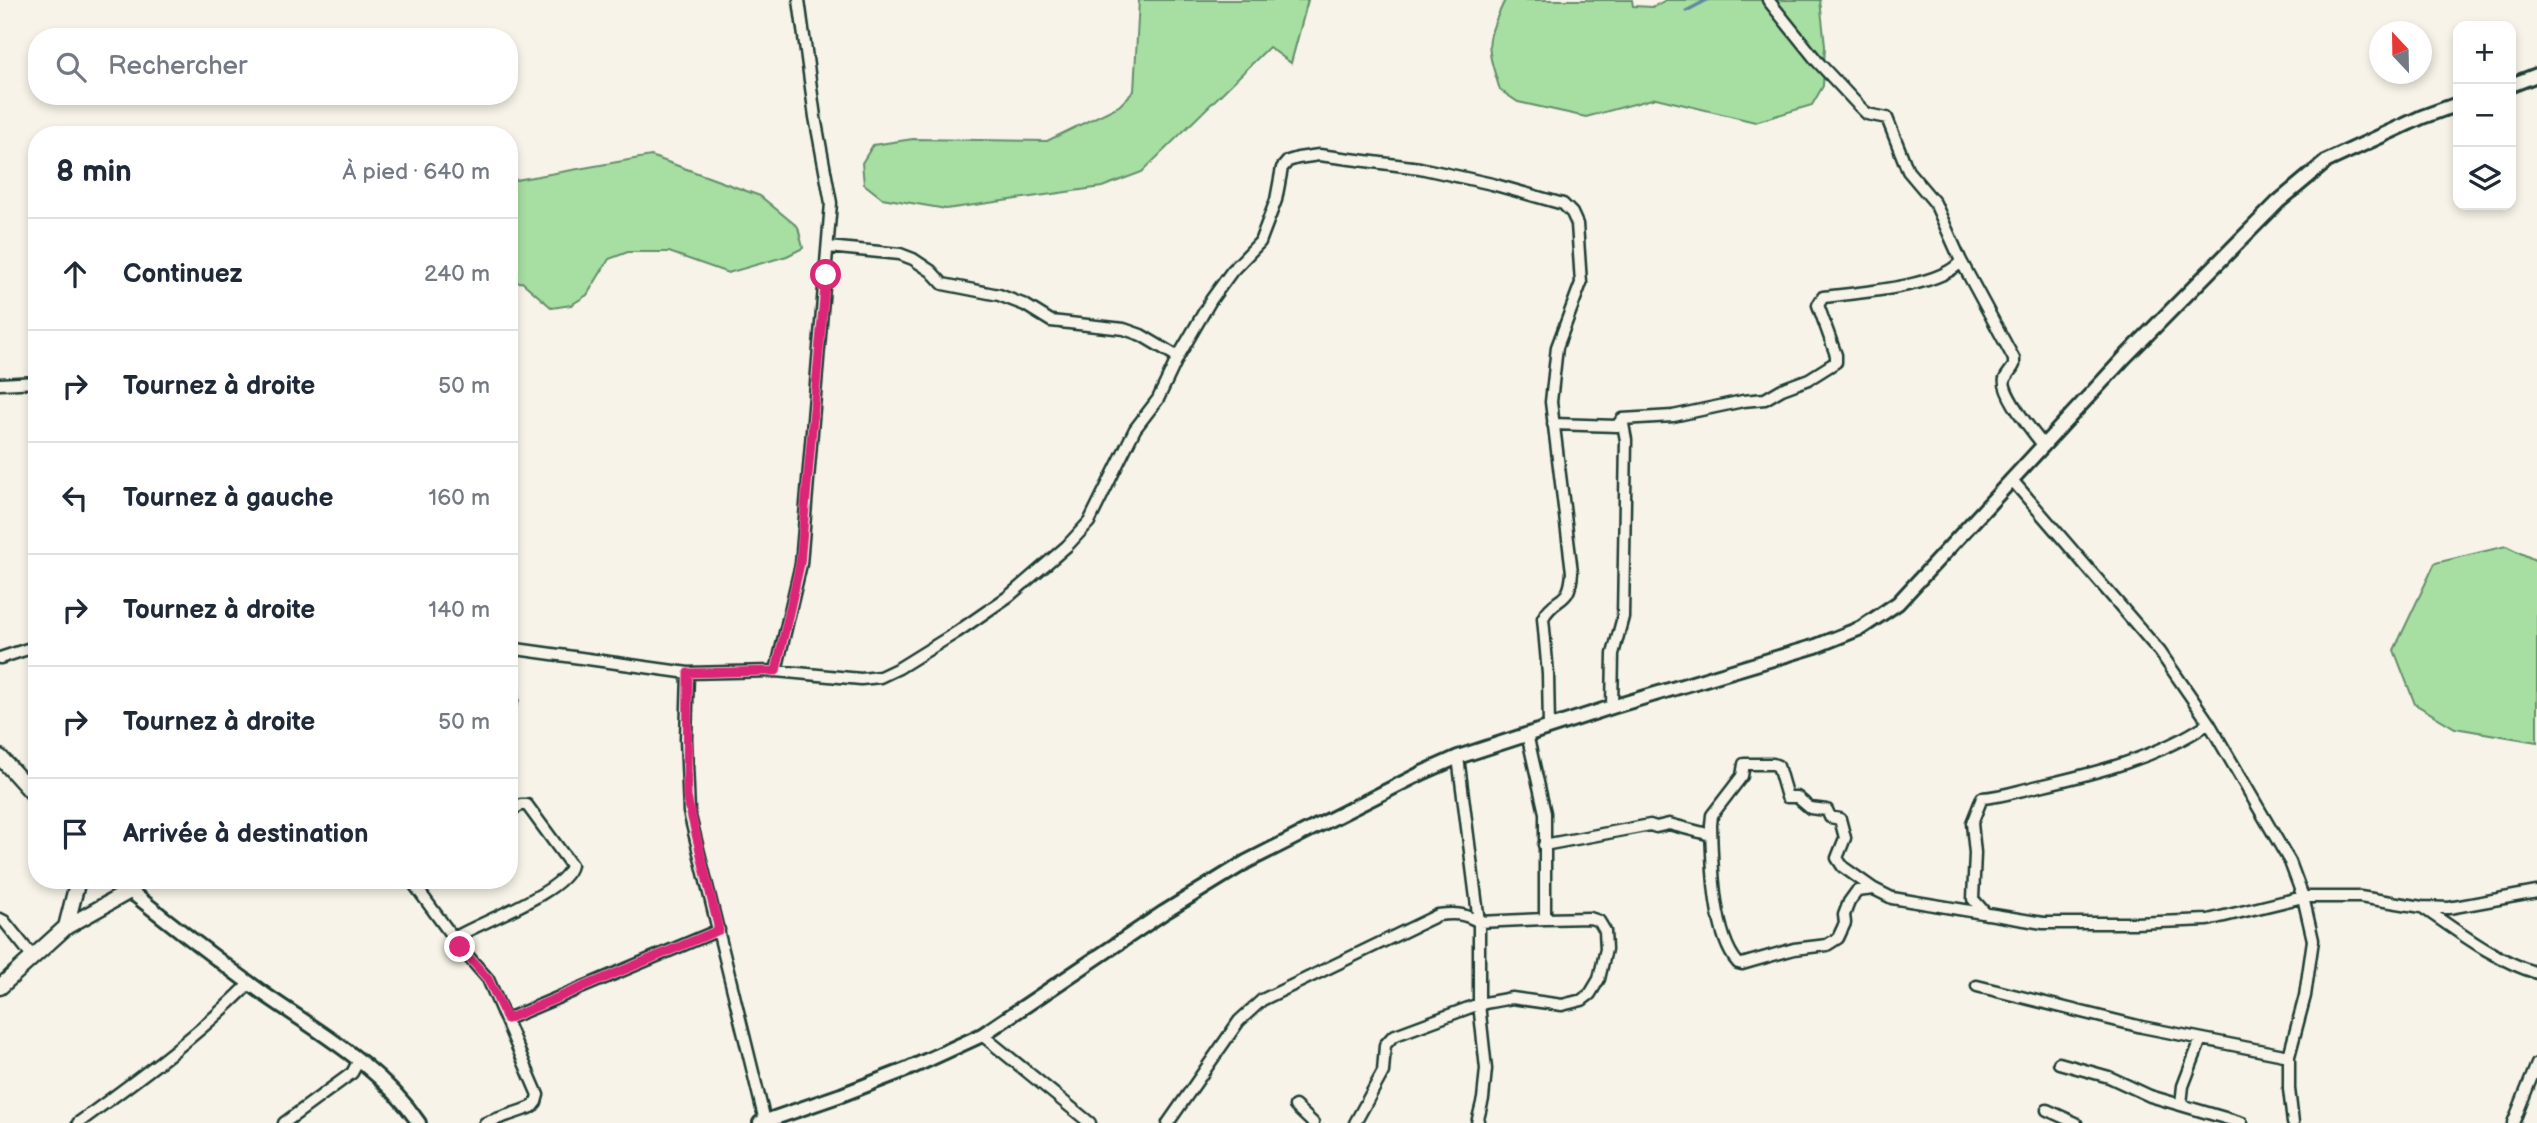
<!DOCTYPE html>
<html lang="fr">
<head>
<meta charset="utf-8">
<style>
	:root { --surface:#fff; --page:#f2f2f3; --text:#1f2937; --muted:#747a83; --line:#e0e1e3 }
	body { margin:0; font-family:"Balsamiq Sans",sans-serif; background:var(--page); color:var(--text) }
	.controls { position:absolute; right:21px; top:21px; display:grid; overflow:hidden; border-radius:14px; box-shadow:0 4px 10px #0003 }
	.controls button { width:63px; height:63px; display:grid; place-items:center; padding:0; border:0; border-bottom:2px solid var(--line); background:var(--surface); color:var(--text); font:35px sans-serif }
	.compass { position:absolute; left:2369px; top:21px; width:63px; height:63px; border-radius:50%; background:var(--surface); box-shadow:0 4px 10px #0003; rotate:338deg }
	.stop { position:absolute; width:21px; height:21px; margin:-16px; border:5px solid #db2777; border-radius:50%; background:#fff }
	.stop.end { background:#db2777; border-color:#fff; box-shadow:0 2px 7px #0008 }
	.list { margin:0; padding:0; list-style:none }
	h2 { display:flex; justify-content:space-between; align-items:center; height:91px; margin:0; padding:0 28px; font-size:30px }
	h2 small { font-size:23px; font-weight:400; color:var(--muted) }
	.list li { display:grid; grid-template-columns:46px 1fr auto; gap:21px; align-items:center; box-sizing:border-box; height:112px; padding:0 28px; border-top:2px solid var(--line) }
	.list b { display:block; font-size:26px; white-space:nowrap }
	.list em { font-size:23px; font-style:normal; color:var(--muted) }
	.icon { flex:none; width:38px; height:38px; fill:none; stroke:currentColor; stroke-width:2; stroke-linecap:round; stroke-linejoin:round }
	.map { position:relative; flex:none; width:2537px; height:1123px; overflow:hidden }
	.search { position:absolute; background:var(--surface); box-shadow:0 4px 10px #0003; left:28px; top:28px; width:490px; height:77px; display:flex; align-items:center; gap:18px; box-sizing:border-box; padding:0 24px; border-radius:28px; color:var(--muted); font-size:26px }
	.panel { position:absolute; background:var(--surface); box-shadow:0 4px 10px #0003; left:28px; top:126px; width:490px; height:763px; border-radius:28px }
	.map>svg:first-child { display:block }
	.green { fill:#a7dea2; stroke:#638e6b; stroke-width:2 }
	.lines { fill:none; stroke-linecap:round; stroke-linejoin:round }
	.stream { stroke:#5f8b9f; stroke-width:3.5 }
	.minor-casing { stroke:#1f3d34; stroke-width:15 }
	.tertiary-casing { stroke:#1f3d34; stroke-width:18 }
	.primary-casing { stroke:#1f3d34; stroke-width:19 }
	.minor { stroke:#f7f3e8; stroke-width:10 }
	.tertiary { stroke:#f7f3e8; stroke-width:12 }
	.primary { stroke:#f7f3e8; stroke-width:14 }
	.route { stroke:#db2777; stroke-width:9 }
</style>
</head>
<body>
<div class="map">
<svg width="2537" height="1123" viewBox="0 0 2537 1123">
	<rect width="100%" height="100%" fill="#f7f3e8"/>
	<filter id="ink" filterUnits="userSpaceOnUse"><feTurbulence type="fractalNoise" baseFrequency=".0143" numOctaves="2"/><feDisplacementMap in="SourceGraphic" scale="14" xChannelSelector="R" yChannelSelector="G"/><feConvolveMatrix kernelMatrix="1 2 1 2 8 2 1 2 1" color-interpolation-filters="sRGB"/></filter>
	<g filter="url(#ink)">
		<!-- green -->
		<path class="green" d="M1139,0H1308L1291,63L1269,47L1142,172L1102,187L946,209L882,198L864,184L862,163L873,145L913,139L1047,141L1119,106L1134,91Z
			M1505,0H1632L1633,6L1653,7L1666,0H1820L1825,46L1823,86L1812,105L1755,122L1656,98L1586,117L1518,102L1500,90C1486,45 1484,44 1505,0Z
			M651,156L760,196L798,227L803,248L787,256L728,273L669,252H628L609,259L587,295L571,305L552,308L522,282L509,283V178L516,180Z
			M2506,546L2537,561V742L2455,728L2415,704L2394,650L2435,563Z"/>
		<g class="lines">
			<!-- stream -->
			<path class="stream" d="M1686,11L1707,0"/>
			<defs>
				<path id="minor" d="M1768,0L1817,61L1859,106L1867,114L1887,118L1908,171L1935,203L1961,261L2014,359V365C2012,370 2007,374 2005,379C2000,392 2035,435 2044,446
					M828,247L900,254L913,259L931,271L943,284L999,295L1025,305L1051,321L1124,329L1141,335L1178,357
					M0,384L37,382
					M1553,424L1617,426L1622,419
					M2012,480L2160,652L2209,723L2290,862L2303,897L2313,940L2305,996L2289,1056V1089L2293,1123
					M509,648L688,673L686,739L689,812L765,1121
					M0,658L37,646
					M509,658L512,700L509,707
					M776,671L801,564L831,203L815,117L799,0
					M688,673L776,671L861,679L880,677L899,668L957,632L1009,596L1067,546L1089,522L1135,429L1158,399L1178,357L1211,300L1232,271L1260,242L1276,200L1282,168L1288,161L1298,158L1319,155L1420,168L1492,184L1563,204L1572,213L1577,224L1581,283L1557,347L1551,402L1572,572C1570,607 1556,594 1543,618L1548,674L1549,727
					M1612,707L1613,654L1623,617L1626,440L1622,419L1673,416L1743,401L1765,399L1782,389L1809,379L1836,362V355L1818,305L1823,297C1856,293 1942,287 1961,261
					M1458,757L1479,922V1004L1486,1069L1483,1099L1477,1123
					M1544,845L1650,825L1656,827L1669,824L1711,835
					M411,880L460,947L488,979L538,1095L536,1102L532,1107L485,1123
					M1874,889L1857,891L1849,902L1844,915L1845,923L1838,938L1827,945L1794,949L1742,964L1738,963C1713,935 1712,862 1711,825L1712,815L1742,776L1744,764H1773L1778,766L1787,797H1797L1810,808L1827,810L1830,817L1840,819L1845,838L1837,858L1843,867L1874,889L1892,898L2043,923H2135L2208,920L2303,897H2360L2422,907L2449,908L2537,892
					M2422,907C2459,932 2494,960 2537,973
					M1986,914L1973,899L1975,853L1972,823L1982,798C2001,797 2017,791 2035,787C2096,773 2157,758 2209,723
					M0,919L4,921L33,957
					M454,938C480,922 566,892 571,865L527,805H521L509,811
					M1977,986L2142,1027L2289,1056
					M507,1019L719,930
					M982,1035L1090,1123
					M2059,1063L2109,1077L2150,1096L2242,1123
					M2181,1104L2183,1086L2201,1039
					M1295,1106L1313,1123
					M2047,1110L2076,1123
					M78,1123C138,1079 198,1036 250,983
					M284,1123L352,1073L359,1060
					M1168,1123L1239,1021L1262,1000L1438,915C1454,913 1464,913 1479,922L1545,919V813L1527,734
					M1355,1123L1383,1072L1385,1045L1393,1036L1479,1004L1512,998L1562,1005L1582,1000L1590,994L1599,979L1606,949L1605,931L1599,921L1590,918L1545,919
					M2513,1123L2537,1064"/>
				<path id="tertiary" d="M2511,85L2537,75
					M130,891C175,927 220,962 267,996C322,1034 381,1067 419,1123
					M760,1123L841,1095L908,1069L982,1035L1163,913L1246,862L1422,773L1458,757L1612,707L1816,646L1861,628L1898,603L2125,357L2278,202L2327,161L2422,117L2458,104"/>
				<path id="primary" d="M0,757L37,798
					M66,927L78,880
					M0,987L66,927L130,891L118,880"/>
			</defs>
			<!-- minor casing -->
			<use href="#minor" class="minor-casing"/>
			<!-- tertiary casing -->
			<use href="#tertiary" class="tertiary-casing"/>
			<!-- primary casing -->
			<use href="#primary" class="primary-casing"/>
			<!-- minor -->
			<use href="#minor" class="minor"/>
			<!-- tertiary -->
			<use href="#tertiary" class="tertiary"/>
			<!-- primary -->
			<use href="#primary" class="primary"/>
		</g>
	</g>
	<g class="lines" filter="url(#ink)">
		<!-- route -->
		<path class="route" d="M460,947L488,979L507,1019L719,930L687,797L688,673L776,671L800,564L826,275"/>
	</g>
</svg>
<div class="controls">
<button>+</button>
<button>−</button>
<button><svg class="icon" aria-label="layers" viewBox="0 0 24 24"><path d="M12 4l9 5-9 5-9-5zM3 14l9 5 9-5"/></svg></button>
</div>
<svg class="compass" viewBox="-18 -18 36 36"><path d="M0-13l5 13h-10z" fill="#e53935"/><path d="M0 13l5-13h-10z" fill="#747a83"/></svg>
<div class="stop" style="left:826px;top:275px"></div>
<div class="stop end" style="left:460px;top:947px"></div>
<div class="search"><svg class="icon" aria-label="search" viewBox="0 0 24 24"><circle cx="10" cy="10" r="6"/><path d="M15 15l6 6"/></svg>Rechercher</div>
<section class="panel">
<h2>8 min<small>À pied · 640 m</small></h2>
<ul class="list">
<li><svg class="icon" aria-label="ahead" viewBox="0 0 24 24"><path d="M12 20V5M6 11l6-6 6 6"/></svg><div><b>Continuez</b></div><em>240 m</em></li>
<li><svg class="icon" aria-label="right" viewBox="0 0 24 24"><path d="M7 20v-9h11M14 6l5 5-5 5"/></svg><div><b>Tournez à droite</b></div><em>50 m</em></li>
<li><svg class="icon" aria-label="left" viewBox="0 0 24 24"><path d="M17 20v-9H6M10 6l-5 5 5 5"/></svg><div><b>Tournez à gauche</b></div><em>160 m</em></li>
<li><svg class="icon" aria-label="right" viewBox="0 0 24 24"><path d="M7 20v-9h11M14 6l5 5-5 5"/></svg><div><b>Tournez à droite</b></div><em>140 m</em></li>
<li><svg class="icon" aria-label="right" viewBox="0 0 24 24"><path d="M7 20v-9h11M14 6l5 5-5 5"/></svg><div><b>Tournez à droite</b></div><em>50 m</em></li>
<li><svg class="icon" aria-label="arrive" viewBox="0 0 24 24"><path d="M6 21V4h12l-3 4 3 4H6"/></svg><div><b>Arrivée à destination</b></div></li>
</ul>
</section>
</div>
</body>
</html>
